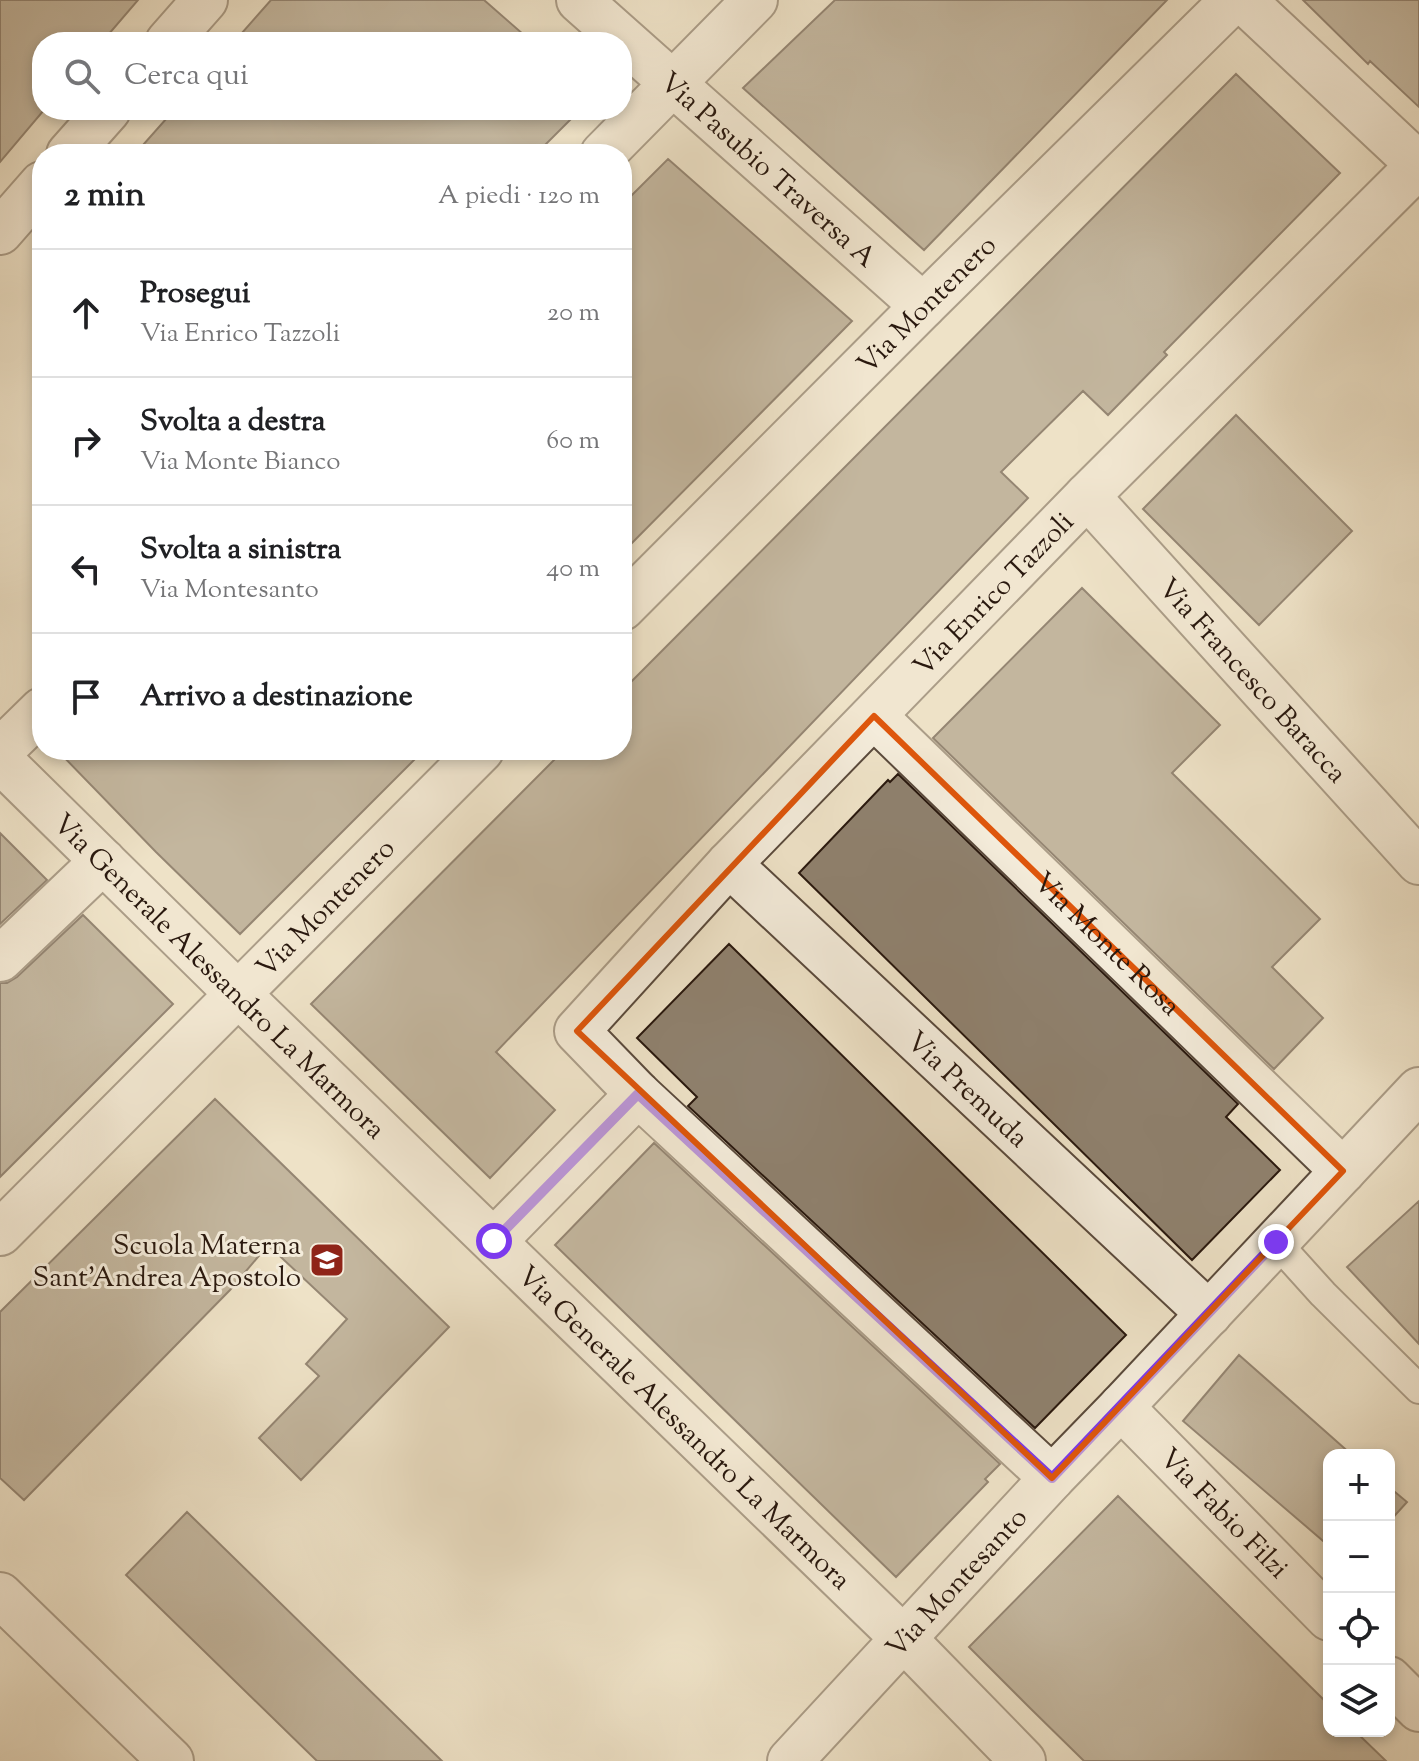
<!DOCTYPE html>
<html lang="it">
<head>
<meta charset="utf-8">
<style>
	:root { --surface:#fff; --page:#f6f6f6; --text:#202124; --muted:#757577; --line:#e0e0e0 }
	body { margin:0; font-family:"Sorts Mill Goudy",serif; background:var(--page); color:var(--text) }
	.controls { position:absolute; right:24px; bottom:24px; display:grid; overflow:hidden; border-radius:16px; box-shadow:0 4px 12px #0003 }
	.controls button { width:72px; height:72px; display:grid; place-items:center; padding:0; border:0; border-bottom:2px solid var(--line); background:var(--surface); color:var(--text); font:40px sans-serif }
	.stop { position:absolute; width:24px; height:24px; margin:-18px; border:6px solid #7c3aed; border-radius:50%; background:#fff }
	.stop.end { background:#7c3aed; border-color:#fff; box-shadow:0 2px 8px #0008 }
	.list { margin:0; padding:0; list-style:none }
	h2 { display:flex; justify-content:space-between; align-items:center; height:104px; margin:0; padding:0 32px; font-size:34px }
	h2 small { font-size:26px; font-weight:400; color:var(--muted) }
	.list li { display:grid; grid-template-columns:52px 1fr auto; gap:24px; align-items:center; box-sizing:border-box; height:128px; padding:0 32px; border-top:2px solid var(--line) }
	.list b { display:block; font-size:30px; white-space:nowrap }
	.list p { margin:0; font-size:26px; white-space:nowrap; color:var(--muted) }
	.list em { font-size:26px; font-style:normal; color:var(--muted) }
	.icon { flex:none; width:44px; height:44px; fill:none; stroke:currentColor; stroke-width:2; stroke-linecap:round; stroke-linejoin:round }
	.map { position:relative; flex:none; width:1419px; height:1761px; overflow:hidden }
	.search { position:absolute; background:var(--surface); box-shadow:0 4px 12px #0003; left:32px; top:32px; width:600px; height:88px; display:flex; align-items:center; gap:20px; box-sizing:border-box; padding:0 28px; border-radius:32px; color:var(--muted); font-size:30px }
	.panel { position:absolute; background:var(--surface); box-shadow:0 4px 12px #0003; left:32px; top:144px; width:600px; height:616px; border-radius:32px }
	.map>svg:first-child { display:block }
	.building { fill:#8f816e; stroke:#29180e; stroke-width:2 }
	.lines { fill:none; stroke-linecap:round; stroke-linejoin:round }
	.lane-casing { stroke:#5a4a3c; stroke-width:32 }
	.street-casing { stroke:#5a4a3c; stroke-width:48 }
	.lane { stroke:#f4ecdb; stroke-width:28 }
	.street { stroke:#f4ecdb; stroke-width:44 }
	.route { stroke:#7c3aed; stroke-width:10 }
	.marked { fill:none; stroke:#de560c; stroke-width:6; stroke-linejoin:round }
	.labels { text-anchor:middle; stroke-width:6; stroke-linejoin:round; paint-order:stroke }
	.street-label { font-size:28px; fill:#29180e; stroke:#f4ecdb }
	.poi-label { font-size:28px; fill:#29180e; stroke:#f4ecdb; text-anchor:end }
</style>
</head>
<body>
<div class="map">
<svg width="1419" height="1761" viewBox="0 0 1419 1761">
	<rect width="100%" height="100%" fill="#eee2c7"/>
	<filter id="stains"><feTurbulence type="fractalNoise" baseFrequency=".0025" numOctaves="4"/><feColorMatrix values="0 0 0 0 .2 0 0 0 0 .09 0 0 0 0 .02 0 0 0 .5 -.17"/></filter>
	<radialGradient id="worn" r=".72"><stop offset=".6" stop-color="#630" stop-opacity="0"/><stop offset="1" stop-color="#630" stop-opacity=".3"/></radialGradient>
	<!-- building -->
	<path class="building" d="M0,0H138L102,42H42V110H44L0,162Z
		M271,0H484L532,42H234Z
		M835,0H1167L924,250L743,88Z
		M1303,0H1419V107L1370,61L1368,64Z
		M1236,74L1340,173L1164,352L1167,355L1108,415L1083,391L1001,472L1028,498L496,1052L555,1110L490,1178L311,1004L564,750H622V691Z
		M174,110H580L536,154H135Z
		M668,159L852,321L622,553V205Z
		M1236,415L1352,531L1259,625L1143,509Z
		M1082,588L1220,725L1172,773L1320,919L1272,967L1323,1018L1274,1069L933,738Z
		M57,750H424L240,934L156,852Z
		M898,774L1238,1104L1226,1117L1280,1170L1192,1260L799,873L888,780L890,782Z
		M0,833L47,880L0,924Z
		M83,915L173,1004L0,1177V983H7L17,977Z
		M729,944L1126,1335L1035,1428L688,1106L697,1097L637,1038Z
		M215,1099L449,1327L301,1480L259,1438L319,1376L306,1364L347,1319L268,1245L230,1290L24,1500L0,1478V1312Z
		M654,1143L1000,1464L985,1479L988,1482L896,1577L555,1245Z
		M1419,1201V1344L1347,1267Z
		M1239,1355L1352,1455H1329V1546L1183,1421Z
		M1389,1487L1407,1502L1389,1522Z
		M1118,1496L1329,1705V1731H1355L1386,1761H1084L1030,1708L969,1647Z
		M187,1512L442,1761H317L126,1575Z"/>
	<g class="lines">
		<defs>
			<path id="lane" d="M1276,1242L1323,1294L1419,1389"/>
			<g id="street">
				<path id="s1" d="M579,0L923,306"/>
				<path d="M1243,0L1419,165"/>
				<path d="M168,42L205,0"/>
				<path d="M69,154L108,110"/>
				<path d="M603,154L755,0"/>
				<path d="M0,232L42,184"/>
				<path id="s2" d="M1087,496L1419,862"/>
				<path id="s3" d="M622,608L923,306L1233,0"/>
				<path id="s4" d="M874,716L1343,1171"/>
				<path d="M0,751L42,710"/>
				<path id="s5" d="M0,760L238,994L904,1639L1023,1761"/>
				<path id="s6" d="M729,864L1209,1314"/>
				<path d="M0,959L103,861"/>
				<path id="s7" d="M0,1233L481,750"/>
				<path d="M494,1241L638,1094"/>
				<path id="s8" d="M1121,1407L1329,1618"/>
				<path id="s9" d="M1052,1478L638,1094L577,1031L729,864L1087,496L1419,165"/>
				<path d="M0,1595L171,1761"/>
				<path d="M1389,1679L1419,1709"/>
				<path id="s10" d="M790,1761L1052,1478L1121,1407L1419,1090"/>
			</g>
		</defs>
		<!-- lane casing -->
		<use href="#lane" class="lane-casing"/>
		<!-- street casing -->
		<use href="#street" class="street-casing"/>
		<!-- lane -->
		<use href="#lane" class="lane"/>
		<!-- street -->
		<use href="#street" class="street"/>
	</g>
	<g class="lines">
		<!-- route -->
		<path class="route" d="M494,1241L638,1094L1052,1478L1276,1242"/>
	</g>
	<!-- marked area -->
	<path d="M0 0H1419V1761H0ZM874,716L1343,1171L1052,1478L577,1031Z" fill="#eee2c7" fill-opacity=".55" fill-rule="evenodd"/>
	<path class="marked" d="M874,716L1343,1171L1052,1478L577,1031Z"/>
	<!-- icons -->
	<defs>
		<symbol id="school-square" viewBox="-11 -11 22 22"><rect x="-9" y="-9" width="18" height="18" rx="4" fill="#8f2418" stroke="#f4ecdb"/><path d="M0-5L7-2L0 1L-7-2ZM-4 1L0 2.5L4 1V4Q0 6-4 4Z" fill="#fff"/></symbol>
	</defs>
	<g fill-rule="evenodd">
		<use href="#school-square" x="307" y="1240" width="40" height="40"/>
	</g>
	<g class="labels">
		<!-- street labels -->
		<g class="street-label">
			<text dy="10" stroke="none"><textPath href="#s1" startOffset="254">Via Pasubio Traversa A</textPath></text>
			<text dy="10" stroke="none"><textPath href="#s3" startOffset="430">Via Montenero</textPath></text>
			<text dy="10" stroke="none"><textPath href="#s9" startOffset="1256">Via Enrico Tazzoli</textPath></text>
			<text dy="10" stroke="none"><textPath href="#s2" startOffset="248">Via Francesco Baracca</textPath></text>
			<text dy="10" stroke="none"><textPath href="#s7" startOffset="460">Via Montenero</textPath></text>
			<text dy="10" stroke="none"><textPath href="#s4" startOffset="326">Via Monte Rosa</textPath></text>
			<text dy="10" stroke="none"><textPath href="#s5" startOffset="308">Via Generale Alessandro La Marmora</textPath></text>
			<text dy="10" stroke="none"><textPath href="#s6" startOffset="328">Via Premuda</textPath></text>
			<text dy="10" stroke="none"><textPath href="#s5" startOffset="956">Via Generale Alessandro La Marmora</textPath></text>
			<text dy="10" stroke="none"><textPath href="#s8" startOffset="148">Via Fabio Filzi</textPath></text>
			<text dy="10" stroke="none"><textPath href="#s10" startOffset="244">Via Montesanto</textPath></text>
		</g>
		<!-- poi labels -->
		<g class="poi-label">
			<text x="301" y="1254">Scuola Materna<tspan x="301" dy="32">Sant'Andrea Apostolo</tspan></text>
		</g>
	</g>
	<rect width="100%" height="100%" filter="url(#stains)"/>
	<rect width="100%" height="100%" fill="url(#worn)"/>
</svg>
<div class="controls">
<button>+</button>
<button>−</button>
<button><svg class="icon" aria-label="locate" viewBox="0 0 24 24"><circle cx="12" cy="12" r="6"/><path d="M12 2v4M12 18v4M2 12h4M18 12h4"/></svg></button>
<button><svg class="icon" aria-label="layers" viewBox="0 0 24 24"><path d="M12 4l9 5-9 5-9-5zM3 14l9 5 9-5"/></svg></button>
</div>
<div class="stop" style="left:494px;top:1241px"></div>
<div class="stop end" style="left:1276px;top:1242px"></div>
<div class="search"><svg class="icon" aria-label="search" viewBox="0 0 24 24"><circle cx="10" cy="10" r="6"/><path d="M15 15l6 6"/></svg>Cerca qui</div>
<section class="panel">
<h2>2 min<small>A piedi · 120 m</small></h2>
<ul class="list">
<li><svg class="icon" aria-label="ahead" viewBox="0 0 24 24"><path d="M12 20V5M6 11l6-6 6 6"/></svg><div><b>Prosegui</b><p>Via Enrico Tazzoli</p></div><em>20 m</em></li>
<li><svg class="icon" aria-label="right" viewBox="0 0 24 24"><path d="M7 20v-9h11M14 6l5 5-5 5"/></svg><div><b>Svolta a destra</b><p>Via Monte Bianco</p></div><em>60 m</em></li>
<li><svg class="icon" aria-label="left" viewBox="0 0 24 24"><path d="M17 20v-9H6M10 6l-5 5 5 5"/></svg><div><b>Svolta a sinistra</b><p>Via Montesanto</p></div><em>40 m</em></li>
<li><svg class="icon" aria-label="arrive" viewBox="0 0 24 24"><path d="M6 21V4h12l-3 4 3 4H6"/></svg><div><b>Arrivo a destinazione</b></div></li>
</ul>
</section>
</div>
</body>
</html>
